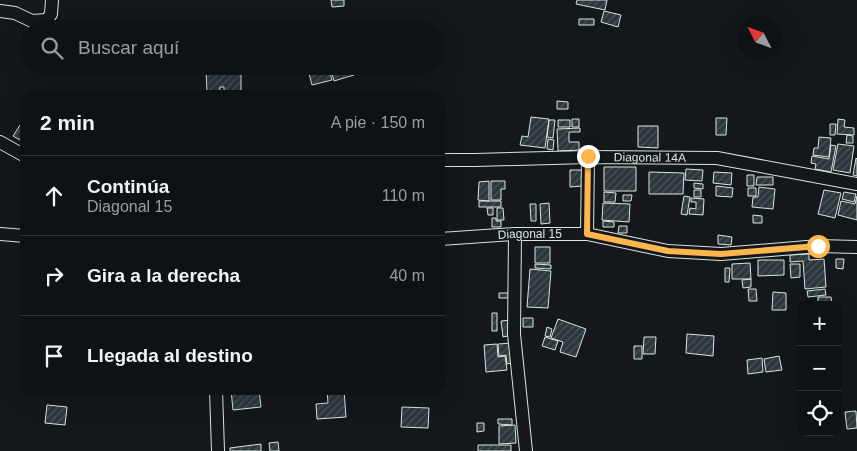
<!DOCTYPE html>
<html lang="es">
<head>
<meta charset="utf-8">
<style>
	:root { --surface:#0f1215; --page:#181b1e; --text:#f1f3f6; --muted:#9b9ea0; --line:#2f3234 }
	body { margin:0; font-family:Helvetica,sans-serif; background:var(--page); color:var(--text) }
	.controls { position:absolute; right:15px; bottom:15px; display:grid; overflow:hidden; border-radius:10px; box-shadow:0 5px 20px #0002 }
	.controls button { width:45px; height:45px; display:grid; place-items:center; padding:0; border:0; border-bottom:1px solid var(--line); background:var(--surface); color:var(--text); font:25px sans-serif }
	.compass { position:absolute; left:737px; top:15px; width:45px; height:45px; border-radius:50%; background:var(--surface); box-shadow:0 5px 20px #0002; rotate:312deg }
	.stop { position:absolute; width:15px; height:15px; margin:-11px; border:4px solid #ffb74d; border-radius:50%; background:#fff }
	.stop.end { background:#ffb74d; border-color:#fff; box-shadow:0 1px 5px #0008 }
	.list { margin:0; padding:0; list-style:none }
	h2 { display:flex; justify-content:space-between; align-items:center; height:65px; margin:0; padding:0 20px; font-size:21px }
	h2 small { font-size:16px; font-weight:400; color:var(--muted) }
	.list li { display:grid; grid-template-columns:32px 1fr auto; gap:15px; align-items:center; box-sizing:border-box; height:80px; padding:0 20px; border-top:1px solid var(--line) }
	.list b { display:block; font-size:19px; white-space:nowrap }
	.list p { margin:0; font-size:16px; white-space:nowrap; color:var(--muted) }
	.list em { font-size:16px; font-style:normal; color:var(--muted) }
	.icon { flex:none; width:28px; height:28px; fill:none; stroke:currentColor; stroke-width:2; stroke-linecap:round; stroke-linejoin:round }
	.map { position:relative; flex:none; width:857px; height:451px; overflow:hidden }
	.search { position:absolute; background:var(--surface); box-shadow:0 5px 20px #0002; left:20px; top:20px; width:425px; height:55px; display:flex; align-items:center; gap:12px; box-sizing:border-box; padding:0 18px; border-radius:28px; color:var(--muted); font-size:19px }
	.panel { position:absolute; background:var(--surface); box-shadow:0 5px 20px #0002; left:20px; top:90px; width:425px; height:305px; border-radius:15px }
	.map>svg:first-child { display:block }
	.building { fill:url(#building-hatch); stroke:#d8e6dc }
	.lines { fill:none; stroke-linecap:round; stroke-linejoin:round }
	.minor-casing { stroke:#d8e6dc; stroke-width:14 }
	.minor { stroke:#14181c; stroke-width:12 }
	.route { stroke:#ffb74d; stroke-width:6 }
	.labels { text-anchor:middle; stroke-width:4; stroke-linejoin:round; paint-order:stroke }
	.street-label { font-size:12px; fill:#d8e6dc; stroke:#14181c }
</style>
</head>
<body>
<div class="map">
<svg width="857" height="451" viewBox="0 0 857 451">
	<defs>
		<pattern id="building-hatch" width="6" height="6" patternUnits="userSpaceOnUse" patternTransform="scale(1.25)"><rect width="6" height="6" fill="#2c363c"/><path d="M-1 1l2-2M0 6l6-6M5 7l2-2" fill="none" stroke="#4a5358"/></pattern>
	</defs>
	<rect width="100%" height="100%" fill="#14181c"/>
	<!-- building -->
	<path class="building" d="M331,0H344V6L332,7Z
		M577,0H607L605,10L576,4Z
		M604,11L621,15L618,27L601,22Z
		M579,19H594V25H579Z
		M340,21L342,29H320V27Z
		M307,66H328L332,80L312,85Z
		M330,66H352L354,75L334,81Z
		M206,71H241V91H224V87H220V91L207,92Z
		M557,101L568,102V109H557Z
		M531,117L549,119L545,148L520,145L522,136L528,137Z
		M716,118H727L726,135H716Z
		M24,119H25V143L13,136Z
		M572,119H579V127H572Z
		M838,119L845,120L844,127L854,128V135L837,134Z
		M549,120H555L553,138L547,137Z
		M558,120H570V127H558Z
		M830,124H836L835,135H830Z
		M638,126H658V148L638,147Z
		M580,128V132H569V142H579V150L558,151L557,129Z
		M847,135L853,136V143H846Z
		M819,137L831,138L829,157L813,155L814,148H818Z
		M548,139L554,140L553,150L547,149Z
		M838,144L854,146L850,173L833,170Z
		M831,145L836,146L831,172L815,169L816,164L811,163L812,156L829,159Z
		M856,158L857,159V176L853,175Z
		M604,167H636V191H604Z
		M686,169L703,170L702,181L685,180Z
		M570,170H582V186L570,187Z
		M649,172L684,173L683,194H649Z
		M714,172L732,173L731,185L713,183Z
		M747,175H754V186H747Z
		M757,177H773V185H756Z
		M489,181V201L478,200L479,182Z
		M491,181H505V189H501V200H491Z
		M694,183L703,184V189L694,188Z
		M716,186L733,188L732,197L716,196Z
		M440,187H442V214H440Z
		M759,187L775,189L773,209L752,207L753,197H758Z
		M748,188H756V196H748Z
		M694,190H701V197H694Z
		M824,190L841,193L835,218L818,214Z
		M604,192L616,193L615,202H604Z
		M844,192L856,194L854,202L842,199Z
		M623,195H632L631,201H623Z
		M684,196L690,197L687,215L681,214Z
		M857,196V220L838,215L841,201L855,204Z
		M691,198L704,199L703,215L689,214L690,208L696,209V202H691Z
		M479,201H501V207H479Z
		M549,203L550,223L541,224L540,204Z
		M603,203L630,204L629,222L602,220Z
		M530,204H536V221H531Z
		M487,208H493V215H488Z
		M497,208H503L504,220H497Z
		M753,215L762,216V223H753Z
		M492,218H496V221H501V227H492Z
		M603,221L614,222V227H603Z
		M619,226H627V233H618Z
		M718,235L732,237L731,245L718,244Z
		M535,247H550V263H535Z
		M809,254V260L824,259L826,287L805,289L803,261L790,262V255Z
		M836,259H844L843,269L836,268Z
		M758,260H784V275L758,276Z
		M750,263L751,279H732V264Z
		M535,264L551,265V269L535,268Z
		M790,264H800V277L791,278Z
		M725,268H730L729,282H725Z
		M530,269L551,271L548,308L527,307Z
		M751,279V287L743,288L742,280Z
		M748,289H756L757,301H749Z
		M825,289L826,295L808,297L807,291Z
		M773,292L786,293V310H772Z
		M499,293H509V298H499Z
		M818,297H831L832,305H818Z
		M492,313H497V331H492Z
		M523,318H533V327H523Z
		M558,319L586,329L576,357L560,352L563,342L551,338Z
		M511,320L513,335L503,337L501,321Z
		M547,327L552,329L550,337L545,336Z
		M687,334L714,336L713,356L686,353Z
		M545,337L558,341L555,350L542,346Z
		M644,337H656L655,354H643Z
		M511,343L512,363L507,364L506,355L499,356L498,344Z
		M497,344L498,357L505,356L507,370L486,372L484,345Z
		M634,346H642V359H634Z
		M779,356L782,370L766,372L764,359Z
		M762,358L763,372L748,374L747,360Z
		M231,390H259L261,407L233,410Z
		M344,390L346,417L317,419L316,404L328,403L327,391Z
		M47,405L67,407L65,425L45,423Z
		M402,407L429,408L428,428L401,427Z
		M856,411L857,428L847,429L845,412Z
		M498,419H512V425L498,424Z
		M477,423H484V431L477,432Z
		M515,425L516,443L499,444V426Z
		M278,442L279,451H270L269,443Z
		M261,444V451H230V448Z
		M478,445H511V451H478Z"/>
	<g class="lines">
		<defs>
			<g id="minor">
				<path d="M0,11L15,13L32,21L47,20L51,14L52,0"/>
				<path d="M0,142L25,156"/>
				<path id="s1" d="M440,160H475L588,157L717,158L857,184"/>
				<path d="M0,234L25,236"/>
				<path d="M515,234L514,334L526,451"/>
				<path d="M587,234L588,157"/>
				<path id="s2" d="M440,239L515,234H587L668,251L721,254L819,246L857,247"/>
				<path d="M216,390L218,451"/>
			</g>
		</defs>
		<!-- minor casing -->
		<use href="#minor" class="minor-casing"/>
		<!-- minor -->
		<use href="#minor" class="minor"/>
	</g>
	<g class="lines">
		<!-- route -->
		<path class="route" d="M588,156L587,234L668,251L721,254L818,246"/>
	</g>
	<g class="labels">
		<!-- street labels -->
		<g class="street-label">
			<text dy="4" stroke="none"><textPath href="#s1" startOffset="210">Diagonal 14A</textPath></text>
			<text dy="4" stroke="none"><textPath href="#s2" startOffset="90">Diagonal 15</textPath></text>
		</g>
	</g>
</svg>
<div class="controls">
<button>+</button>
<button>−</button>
<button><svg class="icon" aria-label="locate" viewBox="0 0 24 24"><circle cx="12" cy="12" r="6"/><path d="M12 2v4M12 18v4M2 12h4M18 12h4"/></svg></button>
</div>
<svg class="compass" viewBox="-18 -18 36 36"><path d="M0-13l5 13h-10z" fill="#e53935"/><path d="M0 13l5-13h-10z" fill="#9b9ea0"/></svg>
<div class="stop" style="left:818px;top:246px"></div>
<div class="stop end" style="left:588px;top:156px"></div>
<div class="search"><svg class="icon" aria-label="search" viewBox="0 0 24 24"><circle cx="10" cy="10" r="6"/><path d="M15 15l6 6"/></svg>Buscar aquí</div>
<section class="panel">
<h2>2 min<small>A pie · 150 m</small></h2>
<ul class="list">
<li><svg class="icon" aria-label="ahead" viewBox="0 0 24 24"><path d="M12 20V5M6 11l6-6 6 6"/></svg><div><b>Continúa</b><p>Diagonal 15</p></div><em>110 m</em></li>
<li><svg class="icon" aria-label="right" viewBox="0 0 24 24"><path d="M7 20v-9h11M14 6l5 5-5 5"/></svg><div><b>Gira a la derecha</b></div><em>40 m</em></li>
<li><svg class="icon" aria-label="arrive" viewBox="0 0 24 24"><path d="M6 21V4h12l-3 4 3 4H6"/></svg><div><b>Llegada al destino</b></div></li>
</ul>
</section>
</div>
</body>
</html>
